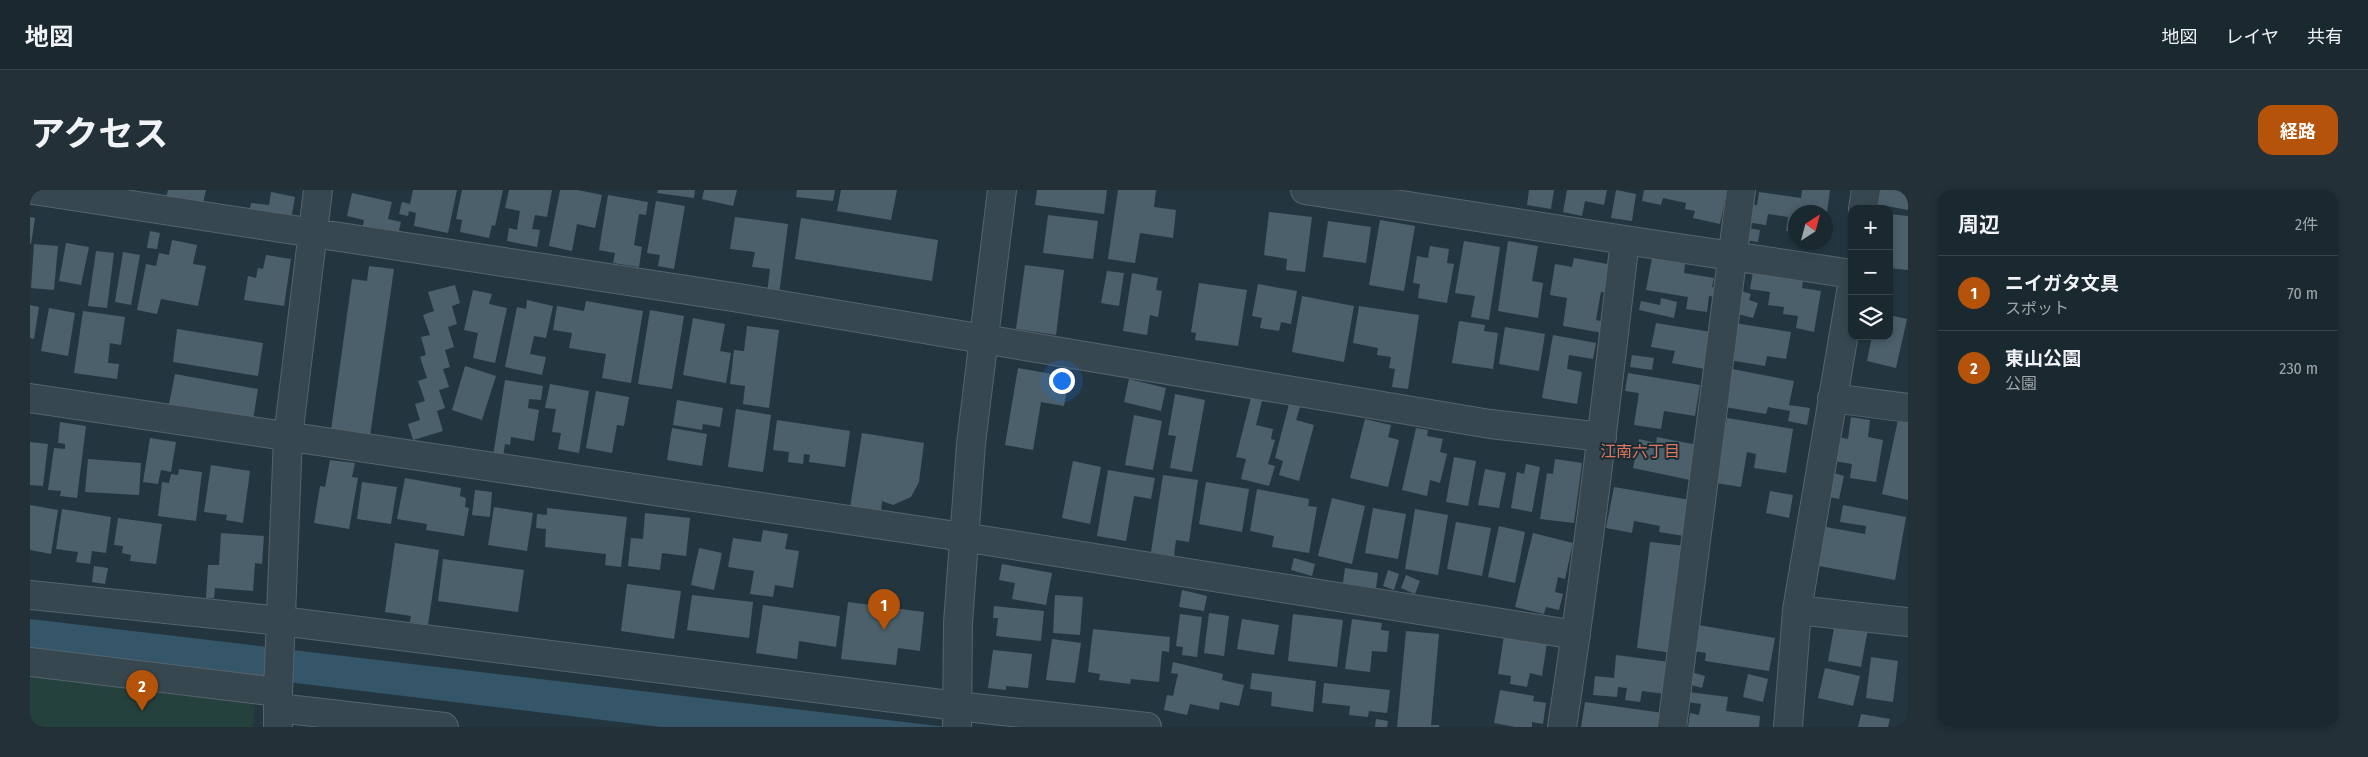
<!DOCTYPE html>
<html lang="ja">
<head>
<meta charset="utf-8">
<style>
	:root { --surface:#1a2830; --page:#233038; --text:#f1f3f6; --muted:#9fa6ab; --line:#38444c; --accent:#b45309 }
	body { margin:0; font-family:"Fira Sans Condensed","Noto Sans JP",sans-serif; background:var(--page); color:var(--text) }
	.controls { position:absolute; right:15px; top:15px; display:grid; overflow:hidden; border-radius:10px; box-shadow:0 2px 8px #0003 }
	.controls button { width:45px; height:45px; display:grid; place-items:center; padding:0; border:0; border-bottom:1px solid var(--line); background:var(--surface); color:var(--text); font:25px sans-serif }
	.compass { position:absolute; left:1758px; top:15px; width:45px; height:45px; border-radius:50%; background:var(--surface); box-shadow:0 2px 8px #0003; rotate:36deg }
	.you { position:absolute; left:1031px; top:190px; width:18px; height:18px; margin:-12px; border:4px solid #fff; border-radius:50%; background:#1a73e8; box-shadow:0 0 0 8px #1a73e833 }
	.badge { display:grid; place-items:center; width:32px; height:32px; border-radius:50%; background:var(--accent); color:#fff; font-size:16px; font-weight:700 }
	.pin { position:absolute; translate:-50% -41px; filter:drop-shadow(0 1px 2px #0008) }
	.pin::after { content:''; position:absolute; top:26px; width:18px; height:15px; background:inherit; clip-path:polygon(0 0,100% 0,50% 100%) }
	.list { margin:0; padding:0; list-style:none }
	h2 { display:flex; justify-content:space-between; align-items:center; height:65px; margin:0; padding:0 20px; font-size:21px }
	h2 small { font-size:16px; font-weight:400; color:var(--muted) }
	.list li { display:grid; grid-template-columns:32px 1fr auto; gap:15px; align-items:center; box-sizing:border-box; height:75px; padding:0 20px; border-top:1px solid var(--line) }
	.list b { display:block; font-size:19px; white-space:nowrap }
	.list p { margin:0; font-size:16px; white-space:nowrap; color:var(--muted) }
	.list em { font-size:16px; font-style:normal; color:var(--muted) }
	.icon { flex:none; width:28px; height:28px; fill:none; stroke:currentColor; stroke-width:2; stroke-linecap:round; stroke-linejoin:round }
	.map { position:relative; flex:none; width:1878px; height:537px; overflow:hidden; border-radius:15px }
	header { display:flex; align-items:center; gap:30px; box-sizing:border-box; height:70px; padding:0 25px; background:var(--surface); border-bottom:1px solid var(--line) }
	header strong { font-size:24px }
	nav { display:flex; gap:28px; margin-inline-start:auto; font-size:18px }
	.intro { display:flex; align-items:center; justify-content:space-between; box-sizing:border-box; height:120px; padding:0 30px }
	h1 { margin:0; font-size:35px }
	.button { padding:12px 22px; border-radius:15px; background:var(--accent); color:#fff; font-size:18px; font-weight:700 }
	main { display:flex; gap:30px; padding:0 30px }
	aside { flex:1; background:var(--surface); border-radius:15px; box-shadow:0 2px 8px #0003 }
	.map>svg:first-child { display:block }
	.green { fill:#25413e }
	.water { fill:#355668 }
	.building { fill:#4b606b }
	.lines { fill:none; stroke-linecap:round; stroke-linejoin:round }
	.minor-casing { stroke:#55646d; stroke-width:30 }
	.minor { stroke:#374750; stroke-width:28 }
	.labels { text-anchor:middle; stroke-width:4; stroke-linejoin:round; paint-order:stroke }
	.neighbourhood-label { font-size:16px; fill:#dc775d; stroke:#1c2c35 }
</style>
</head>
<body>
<header>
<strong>地図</strong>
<nav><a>地図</a><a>レイヤ</a><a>共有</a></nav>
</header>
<div class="intro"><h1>アクセス</h1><a class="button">経路</a></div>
<main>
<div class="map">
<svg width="1878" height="537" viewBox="0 0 1878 537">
	<rect width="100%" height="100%" fill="#233640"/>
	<!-- green -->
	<path class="green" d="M0,478L225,506L223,537H0Z"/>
	<!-- water -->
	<path class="water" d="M0,429L917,537H631L0,461Z"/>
	<!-- building -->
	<path class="building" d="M138,0H176L171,21L135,12Z
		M383,0H427L418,43L384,36L386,23L379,21L378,26L369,24L372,12L380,14Z
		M432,0H473L465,36L462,35L459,48L430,42L432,30L426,29Z
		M479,0H522L517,27L505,25L502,39L510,40L507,57L477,51L479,38L487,40L490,21L475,18Z
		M530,0H548L572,5L565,38L547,34L542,61L519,56Z
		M628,0H665L664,8L627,3Z
		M674,0H707L703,16L672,9Z
		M767,0H805L803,11L766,7Z
		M811,0H867L861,30L807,21Z
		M1007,0H1077L1074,24L1005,15Z
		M1088,0H1126L1124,17L1146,20L1143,48L1110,43L1105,73L1078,69Z
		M1499,0H1524L1521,19L1497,15Z
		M1537,0H1577L1574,15L1555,11L1552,26L1533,22Z
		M1586,0L1606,4L1602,31L1581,28Z
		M1614,0H1697L1690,34L1663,28L1665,21L1655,19L1656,13L1633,8L1631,15L1612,11Z
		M1772,0H1800L1797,22H1766V42L1756,41L1758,27L1738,24L1736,35L1715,32L1717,14L1727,15L1729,2L1771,8Z
		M1848,0H1878V20L1845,14Z
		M241,2L265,7L261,30L219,23L221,13L239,15Z
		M322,3L362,12L358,29L371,32L367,48L332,40L334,30L317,26Z
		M578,5L618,12L616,25L609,24L604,55L612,57L609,77L583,73L585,63L569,60Z
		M626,11L655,16L644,79L628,76L630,65L617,63Z
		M1239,22L1282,27L1275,82L1256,80L1257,69L1234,65Z
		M1859,24L1878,26V80L1859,78Z
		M1018,25L1068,31L1063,69L1013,63Z
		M0,27L5,28L1,54H0Z
		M705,27L758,34L749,105L737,104L740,79L722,77L725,62L700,59Z
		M771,28L908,50L902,91L765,69Z
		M1350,30L1385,36L1374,101L1339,95Z
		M1298,31L1341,37L1336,73L1293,67Z
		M1716,38L1730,40L1728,52L1715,50Z
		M120,41L130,43L127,59L117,58Z
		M142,50L167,55L163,74L176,76L168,116L131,109L127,124L107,120L116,74L126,76L129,63L139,65Z
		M1434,51L1470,57L1459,130L1441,127L1445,106L1425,103Z
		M1478,51L1508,56L1502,91L1513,93L1508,128L1468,121Z
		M1766,52H1792L1791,58L1766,54Z
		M36,53L59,57L51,95L29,91Z
		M4,54L28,56L24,100L1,98Z
		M1400,56L1419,59L1417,73L1424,74L1417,113L1388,108L1390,94L1383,93L1387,66L1398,68Z
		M66,61L84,63L77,118L58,116Z
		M93,62L110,65L101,115L85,112Z
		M236,65L261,69L254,116L214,110L218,86L226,88L228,78L233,79Z
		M1544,68L1583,75L1578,103L1571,102L1566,130L1575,132L1573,143L1533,136L1537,108L1520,105L1525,74L1542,77Z
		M1622,68L1655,74L1654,83L1684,88L1682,97L1691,98L1689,107L1679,106L1677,122L1656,119L1658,107L1616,100Z
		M995,75L1034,80L1026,145L986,139Z
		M339,76L364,79L340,246L301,240L322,89L337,91Z
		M1077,81L1094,83L1089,116L1071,113Z
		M1723,82L1773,90L1772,98L1791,101L1784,142L1766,138L1768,126L1753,124L1754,117L1738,115L1740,102L1720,99Z
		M1102,83L1128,88L1126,100L1132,101L1128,127L1120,125L1117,145L1093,141Z
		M1169,93L1217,100L1208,156L1165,150L1166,143L1161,142Z
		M1228,94L1267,101L1261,134L1251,132L1249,141L1230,138L1232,128L1222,126Z
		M425,95L430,113L422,116L427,134L418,137L424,157L415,160L420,177L413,179L419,197L409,200L415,218L407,221L413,241L383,250L378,234L390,230L385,214L395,211L388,191L397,188L390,167L396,165L391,147L400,145L393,125L404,121L398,102Z
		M443,100L462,104L459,114L477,118L465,173L443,168L448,143L434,140Z
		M1711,101L1721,104L1719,110L1728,113L1723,128L1704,123Z
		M1272,106L1324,116L1314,172L1262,162Z
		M1631,108L1647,112L1644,128L1609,120L1611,111L1630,115Z
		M497,110L523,116L516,148L504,146L500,164L516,167L512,185L475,177L487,117L496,119Z
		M556,111L613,121L601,193L572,188L576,164L539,158L542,143L523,140L527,116L554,121Z
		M0,115L9,117L4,149L0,148Z
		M1329,116L1389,125L1378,199L1362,197L1365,179L1359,178L1361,167L1347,165L1348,158L1323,153Z
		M19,118L45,123L38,166L11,161Z
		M620,120L654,126L642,199L608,194Z
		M53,121L95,127L91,155L80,153L78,173L89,174L87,189L44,183Z
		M1859,125L1877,129L1866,178L1837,171L1842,146H1859Z
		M663,128L695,134L690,161L701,163L696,193L653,185Z
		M1429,131L1455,135L1454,141L1468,143L1463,179L1422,173Z
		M1626,133L1681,142L1675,179L1642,173L1645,161L1621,157Z
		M1705,133L1761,142L1756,169L1737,166L1735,176L1699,170Z
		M717,136L749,140L739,218L713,214L715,196L700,194L704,160L714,161Z
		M1475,137L1515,144L1509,181L1469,174Z
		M147,139L233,153L228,186L143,172Z
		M1523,145L1566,153L1563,169L1539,165L1537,179L1552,182L1547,214L1512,208Z
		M1602,165L1624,168L1622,180L1600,177Z
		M435,176L466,186L452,230L422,220Z
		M988,178L1039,187L1034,216L1011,212L1003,260L975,255Z
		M1702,179L1764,191L1759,215L1780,218L1777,235L1758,231L1760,221L1738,217L1736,224L1695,217Z
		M1598,183L1670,195L1665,226L1634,221L1631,239L1604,235L1609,203L1595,201Z
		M145,184L228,199L223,230L139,214Z
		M1099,189L1136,198L1131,221L1094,212Z
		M475,190L513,196L511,210L499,209L498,218L509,220L504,251L481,247L480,255L475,254L473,267L463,266Z
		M520,194L559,201L549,263L528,259L531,243L522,242L526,219L515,218Z
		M566,201L599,207L594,236L587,235L582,263L556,258Z
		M1145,204L1175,210L1162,282L1140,278L1146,246L1138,245Z
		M1221,208L1232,211L1226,235L1243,239L1241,249L1245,250L1238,274L1245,276L1239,296L1211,289L1216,269L1206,267Z
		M647,210L693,218L690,237L673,234L672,240L643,235Z
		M1259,214L1270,217L1266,230L1284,235L1269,291L1249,285L1253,271L1245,268Z
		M706,219L741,225L733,282L698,277Z
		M1104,225L1132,231L1123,280L1095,275Z
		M1821,227L1840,230L1838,247L1853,250L1846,292L1820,288L1822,274L1804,271L1808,247L1818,249Z
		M1697,228L1763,239L1756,283L1724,278L1726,264L1717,262L1711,297L1686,293Z
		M1335,229L1361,235L1358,247L1369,250L1358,297L1320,288Z
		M747,230L820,241L815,277L779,272L780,265L774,264L773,274L758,272L759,262L743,260Z
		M1868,230L1878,233V310L1852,304Z
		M30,232L56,236L47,308L30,306L31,301L18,300L24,258L35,259V254L28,253Z
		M642,238L677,244L672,276L637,270Z
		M1386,238L1398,240L1397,246L1413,249L1410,262L1417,264L1410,293L1400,290L1397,306L1372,300Z
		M832,243L894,253L889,292L881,307L863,315L852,311L851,322L820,317Z
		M1627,247L1667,255L1660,290L1603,278L1609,249L1626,253Z
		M120,248L146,252L141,282L131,280L128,294L113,292Z
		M0,252L18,254L13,296L0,295Z
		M1424,267L1446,271L1438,316L1416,312Z
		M58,269L111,273L109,305L55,302Z
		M1525,269L1552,273L1544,333L1510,329L1517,283L1523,284Z
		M300,270L325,273L322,287L328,288L319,339L284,333L290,296L295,297Z
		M1043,271L1071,277L1060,334L1032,328Z
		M1496,274L1510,277L1502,322L1481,318L1487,282L1494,284Z
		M181,275L220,281L213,333L196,330L197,325L174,322Z
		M149,279L172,282L166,331L128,326L132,292L139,293L141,284L148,285Z
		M1455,279L1476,283L1469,318L1448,315Z
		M1078,280L1125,288L1121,309L1104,306L1096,351L1067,346Z
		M1800,282L1814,286L1809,309L1794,306Z
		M1133,285L1168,290L1159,352L1146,350L1144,366L1121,362Z
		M375,288L431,298L430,306L436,308L435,317L439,318L434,346L396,340L397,334L367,329Z
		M332,292L367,297L361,334L327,329Z
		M1176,292L1219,299L1212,342L1169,334Z
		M1584,297L1660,310L1654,346L1629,342L1630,336L1604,331L1602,343L1576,338Z
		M1227,299L1279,309L1278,316L1287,317L1279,363L1242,357L1244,346L1220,341Z
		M445,300L462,302L460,327L442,325Z
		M1740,301L1763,305L1759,328L1736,323Z
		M1302,308L1335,316L1322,374L1288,366Z
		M0,315L28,320L21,364L0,360Z
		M1813,315L1876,327L1865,390L1789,376L1796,337L1835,344L1836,336L1810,332Z
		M464,317L503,323L497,361L458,355Z
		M517,318L597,327L591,377L575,375L576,364L515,357L516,339L506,338L507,324L517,325Z
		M1343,318L1376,324L1368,369L1335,363Z
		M32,319L81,327L76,363L62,361L60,374L46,372L48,362L26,359Z
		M1385,319L1418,325L1408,385L1375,379Z
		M615,323L660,328L656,366L632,363L630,380L598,376L601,348L613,349Z
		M88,328L132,334L126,374L100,371L101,365L92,363L93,356L84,355Z
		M1426,332L1461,338L1452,386L1417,379Z
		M1469,336L1495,342L1485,393L1458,387Z
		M733,340L758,344L755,359L769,361L763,398L745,395L743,407L720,404L724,381L698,377L703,348L731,352Z
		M191,343L234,346L232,374L225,373L223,401L185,398L184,408H176L178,375H189Z
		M1503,343L1543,353L1535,389L1528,387L1525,402L1533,404L1529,420L1516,417L1514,424L1485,417Z
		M1620,352L1655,356L1642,463L1607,458Z
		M365,353L409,360L398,435L380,432L381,426L355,422Z
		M669,358L692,363L684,400L661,395Z
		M1264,368L1285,374L1282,386L1261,380Z
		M413,369L494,380L488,422L408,411Z
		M972,374L1022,383L1016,415L982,409L985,393L969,390Z
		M64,376L78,378L75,394L62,392Z
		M1315,378L1348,383L1346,398L1313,393Z
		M1358,380L1369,384L1364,400L1353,396Z
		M1376,385L1390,391L1385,404L1371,398Z
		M597,394L651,401L644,449L591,441Z
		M1152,400L1177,406L1174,421L1149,417Z
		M662,405L723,412L719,448L657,440Z
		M1025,405L1053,407L1050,445L1023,443Z
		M818,412L894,422L890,461L868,458L866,475L811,469Z
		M733,415L810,426L806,457L769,451L767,469L726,463Z
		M964,416L1014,421L1011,451L966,446L968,428H963Z
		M1179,423L1199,426L1194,466L1174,463Z
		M1150,424L1172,427L1167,467L1152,465L1153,457L1146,456Z
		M1263,424L1313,430L1307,477L1258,471Z
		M1212,429L1249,435L1244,465L1207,459Z
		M1322,429L1352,433L1351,440L1359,441L1357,462L1342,461L1340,482L1315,479Z
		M1805,433L1838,439L1831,477L1798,471Z
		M1668,435L1745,448L1739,481L1675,471L1676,463L1663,461Z
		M1063,439L1140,447L1139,462L1132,461L1129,492L1101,489L1100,494L1069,490L1070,484L1058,482Z
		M1376,441L1409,444L1401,535H1409V537H1367Z
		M1474,446L1517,453L1512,486L1500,483L1497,497L1480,494L1481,486L1468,484Z
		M1022,449L1051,453L1045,493L1016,490Z
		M963,460L1002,464L998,498L976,496V500L958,498Z
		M1586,465L1639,472L1635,504L1612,501L1610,512L1595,510L1597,498L1588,497L1587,507L1563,505L1565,486L1584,488Z
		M1841,467L1868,471L1863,512L1836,508Z
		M1143,472L1193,484L1192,490L1214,495L1209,516L1190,512L1189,520L1160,514L1157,525L1134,520L1137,505L1143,506L1148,484L1141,483Z
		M1795,478L1830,486L1823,516L1788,508Z
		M1661,482L1675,486L1672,498L1658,494Z
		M1222,483L1286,491L1283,522L1241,516L1242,502L1220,499Z
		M1718,484L1738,489L1733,512L1713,507Z
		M1294,493L1360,500L1357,523L1339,521L1338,527L1319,525L1320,516L1292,513Z
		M1470,500L1504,506L1503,511L1516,513L1513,534L1502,532V537H1485L1464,533Z
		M1659,502L1698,507L1696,521L1730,526L1729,537H1658L1660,523L1669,525L1671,514L1657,512Z
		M1555,512L1633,523L1631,537H1551Z
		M1831,524L1860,529L1858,537H1828Z
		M1346,529L1358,531L1357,537H1345Z"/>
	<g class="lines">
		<defs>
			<path id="minor" d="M3,0L709,108L1460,234L1572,247
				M1275,0L1595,50
				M1833,19L1836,0
				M0,208L933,347L1546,445
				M1802,208L1878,218
				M0,405L251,431L927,516L1117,537
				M1767,420L1878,432
				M0,472L248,502
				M248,518L414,537
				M248,537V502L258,247L288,0
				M927,537L928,433L941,254L972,0
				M1532,537C1557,375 1576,212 1595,50L1822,84
				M1642,537L1711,0
				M1758,537L1767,420L1822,96"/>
		</defs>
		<!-- minor casing -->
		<use href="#minor" class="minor-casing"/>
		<!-- minor -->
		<use href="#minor" class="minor"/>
	</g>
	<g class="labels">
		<!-- neighbourhood labels -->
		<g class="neighbourhood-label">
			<text x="1610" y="267">江南六丁目</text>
		</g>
	</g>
</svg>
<div class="controls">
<button>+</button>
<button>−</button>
<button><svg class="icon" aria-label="layers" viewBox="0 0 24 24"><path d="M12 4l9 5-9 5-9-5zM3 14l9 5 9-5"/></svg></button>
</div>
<svg class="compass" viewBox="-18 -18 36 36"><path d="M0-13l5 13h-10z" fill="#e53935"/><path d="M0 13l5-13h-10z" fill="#9fa6ab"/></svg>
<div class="you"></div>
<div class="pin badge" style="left:854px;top:440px">1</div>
<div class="pin badge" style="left:112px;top:521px">2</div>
</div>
<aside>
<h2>周辺<small>2件</small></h2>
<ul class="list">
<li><span class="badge">1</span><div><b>ニイガタ文具</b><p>スポット</p></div><em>70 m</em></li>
<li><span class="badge">2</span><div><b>東山公園</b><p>公園</p></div><em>230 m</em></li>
</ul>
</aside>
</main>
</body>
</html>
